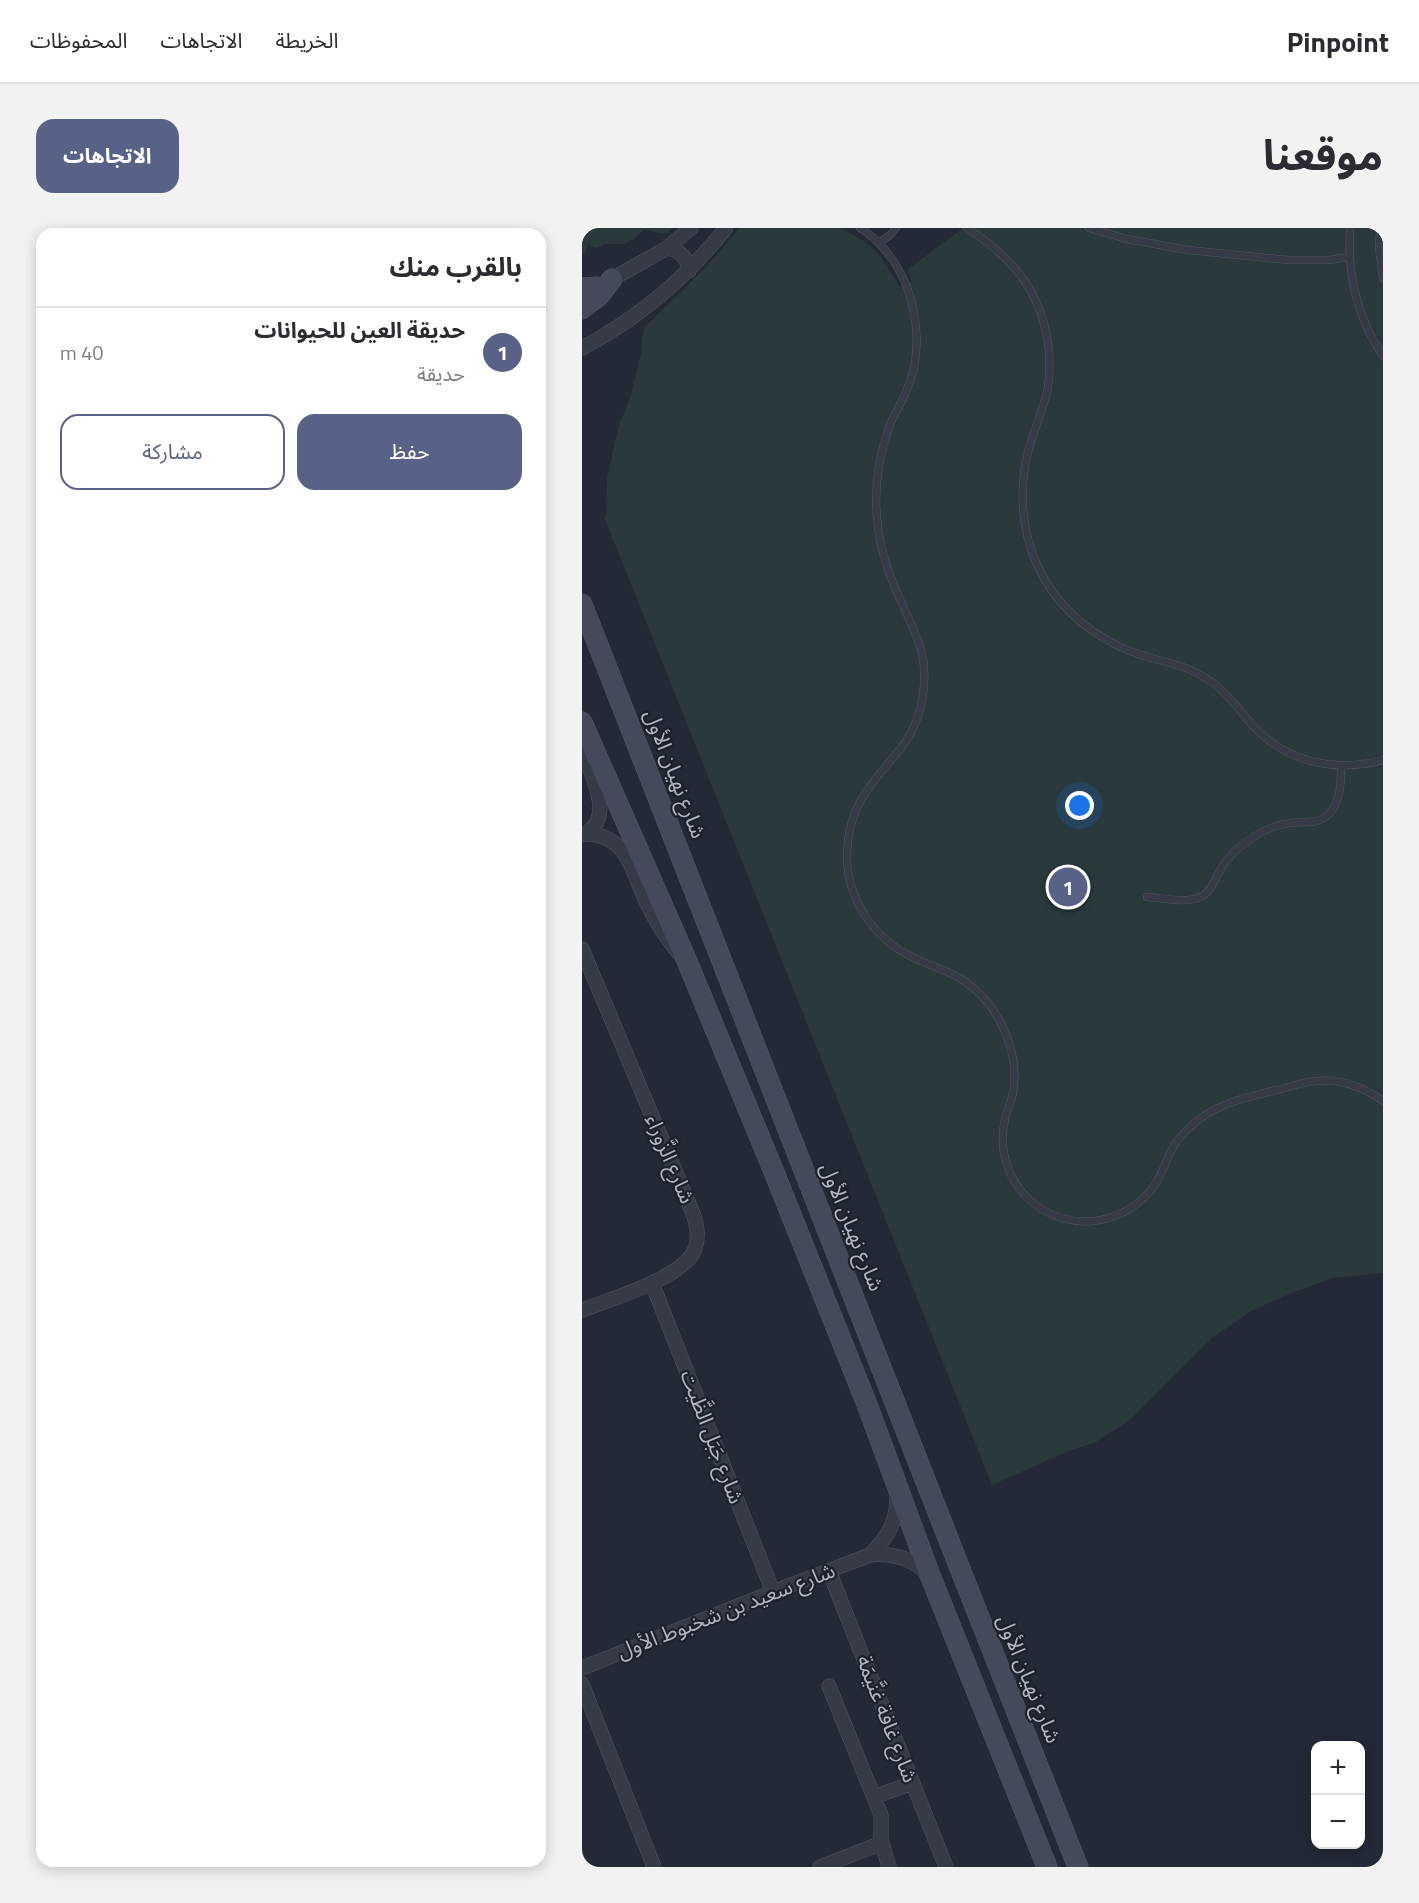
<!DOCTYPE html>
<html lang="ar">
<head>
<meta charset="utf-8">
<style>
	:root { --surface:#fff; --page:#f2f2f3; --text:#2b2b33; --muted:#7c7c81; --line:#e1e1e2; --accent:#586286 }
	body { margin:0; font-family:"Titillium Web","Noto Sans Arabic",sans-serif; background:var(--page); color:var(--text); direction:rtl }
	.controls { position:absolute; right:18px; bottom:18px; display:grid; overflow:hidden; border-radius:12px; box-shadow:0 3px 15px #0003 }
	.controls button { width:54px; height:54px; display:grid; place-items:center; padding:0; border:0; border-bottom:2px solid var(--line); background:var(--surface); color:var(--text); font:30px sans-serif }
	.you { position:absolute; left:498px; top:578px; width:21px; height:21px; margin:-15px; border:4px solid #fff; border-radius:50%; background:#1a73e8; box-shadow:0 0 0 9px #1a73e833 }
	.badge { display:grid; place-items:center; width:39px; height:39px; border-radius:50%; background:var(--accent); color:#fff; font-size:20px; font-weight:700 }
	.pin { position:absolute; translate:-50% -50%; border:3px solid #fff; box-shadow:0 2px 6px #0006 }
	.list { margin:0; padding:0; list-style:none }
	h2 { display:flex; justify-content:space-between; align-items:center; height:78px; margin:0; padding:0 24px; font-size:26px }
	h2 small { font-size:20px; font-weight:400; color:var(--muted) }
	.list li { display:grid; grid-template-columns:39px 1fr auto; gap:18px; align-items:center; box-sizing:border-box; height:90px; padding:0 24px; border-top:2px solid var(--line) }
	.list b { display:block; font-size:22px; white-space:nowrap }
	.list p { margin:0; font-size:20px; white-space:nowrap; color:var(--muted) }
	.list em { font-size:20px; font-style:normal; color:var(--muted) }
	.actions { display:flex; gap:12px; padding:18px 24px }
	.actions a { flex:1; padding:14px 0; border:2px solid var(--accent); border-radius:18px; text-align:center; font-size:21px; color:var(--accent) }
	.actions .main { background:var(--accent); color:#fff }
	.map { position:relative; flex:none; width:801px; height:1639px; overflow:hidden; direction:ltr; border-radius:18px }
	header { display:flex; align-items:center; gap:36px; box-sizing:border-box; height:84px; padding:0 30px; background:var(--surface); border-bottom:2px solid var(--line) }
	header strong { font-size:28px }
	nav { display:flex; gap:33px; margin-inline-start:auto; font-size:21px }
	.intro { display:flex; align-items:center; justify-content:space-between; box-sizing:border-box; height:144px; padding:0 36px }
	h1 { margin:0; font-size:42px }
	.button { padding:15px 27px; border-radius:18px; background:var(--accent); color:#fff; font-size:21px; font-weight:700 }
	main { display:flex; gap:36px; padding:0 36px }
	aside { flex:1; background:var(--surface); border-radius:18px; box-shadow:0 3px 15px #0003 }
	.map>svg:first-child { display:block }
	.green { fill:#29393c }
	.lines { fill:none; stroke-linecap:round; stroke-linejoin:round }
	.service-casing { stroke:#525662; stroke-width:8 }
	.minor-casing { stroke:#525662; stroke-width:15 }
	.secondary-casing { stroke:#525662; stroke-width:21 }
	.service { stroke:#373b48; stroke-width:7 }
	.minor { stroke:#373b48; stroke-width:14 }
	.secondary { stroke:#454a5a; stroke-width:20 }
	.labels { text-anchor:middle; stroke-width:4.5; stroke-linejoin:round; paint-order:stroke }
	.street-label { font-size:21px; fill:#b2b6c4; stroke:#1c212c }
</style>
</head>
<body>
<header>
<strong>Pinpoint</strong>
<nav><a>الخريطة</a><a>الاتجاهات</a><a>المحفوظات</a></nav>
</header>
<div class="intro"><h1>موقعنا</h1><a class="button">الاتجاهات</a></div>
<main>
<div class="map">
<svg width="801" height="1639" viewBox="0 0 801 1639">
	<rect width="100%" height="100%" fill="#232937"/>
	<!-- green -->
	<path class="green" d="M0,0H92L83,6L61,2L52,11L43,16H21L19,18L12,20L6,15L4,24L2,26L0,24Z
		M158,0H257C289,12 302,31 318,59L329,53L326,41L381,0H801V1045L750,1050L705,1067L669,1083L630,1110L548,1192L512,1215L489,1222L410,1257L22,289L24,287L25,251L30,227L38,195L49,167L59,125L60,109L63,99L123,40Z"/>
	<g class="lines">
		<defs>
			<path id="service" d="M278,0C301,14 315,35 325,59C337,93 339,131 324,164C319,176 312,187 307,199C297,228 292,259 295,290C297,318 306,345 318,371C333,406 347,425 341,466C335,514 308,528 284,564C271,583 265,606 265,630C266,672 291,709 328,728C347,738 367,742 384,754C403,768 417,787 425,809C432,827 435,850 430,869C428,877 424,883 423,891C416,922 426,954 450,974C488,1006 544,997 572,958C580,947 583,935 589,923C593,914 601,906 608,899C634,875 665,869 699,861C716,856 733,851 752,853C770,855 786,862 801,873
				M385,0C432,31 461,65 467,123C468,138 468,154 464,168C459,187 451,205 446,224C434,273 442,326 473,367C493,394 524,415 556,426C587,436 609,437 635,458C651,471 661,488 675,502C709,536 756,544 801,532
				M507,0L545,11L606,22L706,32H746L768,29
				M768,0C765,46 775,89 801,128
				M798,0L797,21L801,50
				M298,14L308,7L314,0
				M565,669C580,670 601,675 616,670C630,666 634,646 643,635C653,621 666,611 682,603C690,599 699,596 708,595C722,593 736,597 747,586C759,574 759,553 759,538"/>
			<path id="minor" d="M85,20C98,22 106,30 107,43
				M23,55L85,20L109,0
				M0,120C57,90 104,50 144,0
				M0,518C6,543 37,592 0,607
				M4,606C46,607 50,644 65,675C73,693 83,708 95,723
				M0,721L112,988C115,999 117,1009 113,1021C102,1050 29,1071 0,1082
				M70,1055L191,1364
				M288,1327C306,1309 316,1292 315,1266
				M247,1343L364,1639
				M0,1440L191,1364L288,1327C311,1325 330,1330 346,1346
				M0,1456L72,1639
				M247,1458L299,1587V1612L307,1639
				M292,1569L330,1555
				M238,1639L300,1615"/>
			<path id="secondary" d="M0,60L15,59
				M0,81L17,68L30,51
				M0,376L373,1328L496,1639
				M0,494L105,733L192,944L286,1179L348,1347L465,1639"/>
		</defs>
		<!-- service casing -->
		<use href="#service" class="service-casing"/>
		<!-- minor casing -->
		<use href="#minor" class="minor-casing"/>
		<!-- secondary casing -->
		<use href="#secondary" class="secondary-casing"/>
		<!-- service -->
		<use href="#service" class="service"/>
		<!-- minor -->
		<use href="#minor" class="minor"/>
		<!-- secondary -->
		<use href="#secondary" class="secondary"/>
	</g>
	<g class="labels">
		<!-- street labels -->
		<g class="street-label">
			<text transform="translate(93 546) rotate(69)" y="7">شارع نهيان الأول</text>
			<text transform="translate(88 931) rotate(67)" y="7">شارع الزَّوراء</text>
			<text transform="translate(270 999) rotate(68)" y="7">شارع نهيان الأول</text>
			<text transform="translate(130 1209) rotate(69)" y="7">شارع جَبَل الظَّيت</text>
			<text transform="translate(144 1383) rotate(-21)" y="7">شارع سعيد بن شخبوط الأول</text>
			<text transform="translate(447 1451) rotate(68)" y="7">شارع نهيان الأول</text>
			<text transform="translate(305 1491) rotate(69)" y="7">شارع غافة غنَّيمَة</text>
		</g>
	</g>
</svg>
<div class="controls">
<button>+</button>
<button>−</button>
</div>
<div class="you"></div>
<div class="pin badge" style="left:486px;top:659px">1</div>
</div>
<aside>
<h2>بالقرب منك<small></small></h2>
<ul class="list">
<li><span class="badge">1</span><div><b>حديقة العين للحيوانات</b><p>حديقة</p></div><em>40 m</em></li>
</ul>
<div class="actions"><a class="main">حفظ</a><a>مشاركة</a></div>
</aside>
</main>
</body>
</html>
